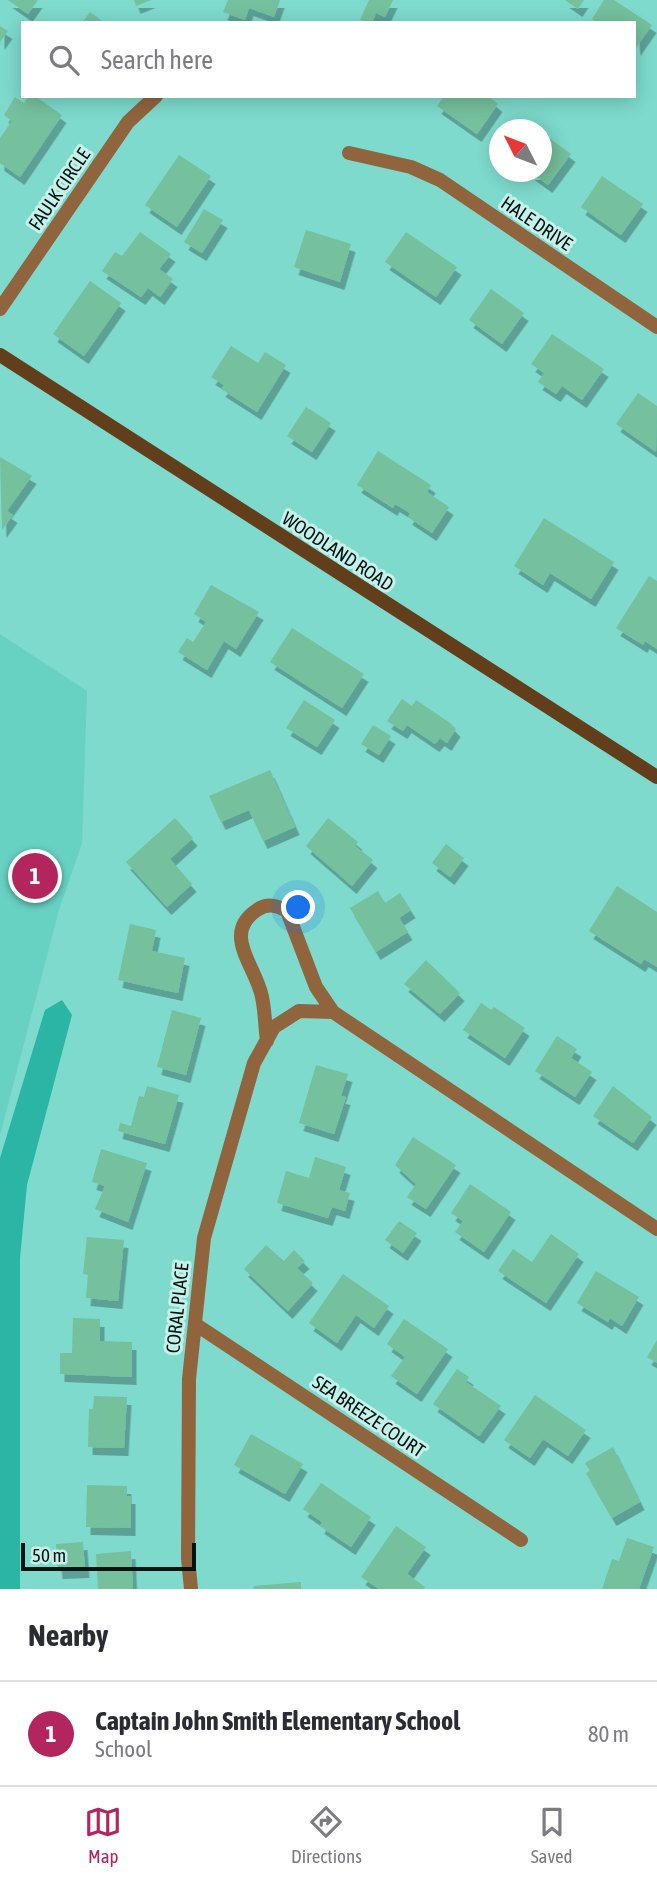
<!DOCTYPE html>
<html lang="en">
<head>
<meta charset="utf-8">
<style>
	:root { --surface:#fff; --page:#f2f2f3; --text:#2b2b33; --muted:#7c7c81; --line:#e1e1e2; --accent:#b3255d }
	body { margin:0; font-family:"Asap Condensed",sans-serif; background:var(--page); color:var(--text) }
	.compass { position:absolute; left:489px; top:119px; width:63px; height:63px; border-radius:50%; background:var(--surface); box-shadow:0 4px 18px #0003; rotate:312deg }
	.scale { position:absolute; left:21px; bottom:18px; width:175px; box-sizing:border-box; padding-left:7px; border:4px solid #001411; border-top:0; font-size:19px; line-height:24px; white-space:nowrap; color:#001411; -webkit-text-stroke:5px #c6f1ea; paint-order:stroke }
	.you { position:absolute; left:299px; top:908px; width:24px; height:24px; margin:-18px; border:5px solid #fff; border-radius:50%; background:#1a73e8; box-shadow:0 0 0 10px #1a73e833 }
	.badge { display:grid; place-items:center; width:46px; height:46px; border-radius:50%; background:var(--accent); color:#fff; font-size:23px; font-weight:700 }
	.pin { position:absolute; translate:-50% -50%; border:4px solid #fff; box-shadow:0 2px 7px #0006 }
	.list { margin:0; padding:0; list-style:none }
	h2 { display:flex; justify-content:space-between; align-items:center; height:91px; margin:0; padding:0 28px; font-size:30px }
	h2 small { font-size:23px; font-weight:400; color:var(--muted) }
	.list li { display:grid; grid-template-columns:46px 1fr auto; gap:21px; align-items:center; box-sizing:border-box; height:105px; padding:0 28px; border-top:2px solid var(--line) }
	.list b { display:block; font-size:26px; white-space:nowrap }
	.list p { margin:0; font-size:23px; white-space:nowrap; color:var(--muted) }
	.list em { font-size:23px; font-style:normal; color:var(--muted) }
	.icon { flex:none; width:38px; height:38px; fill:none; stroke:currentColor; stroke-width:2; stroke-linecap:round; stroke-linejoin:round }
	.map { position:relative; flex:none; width:657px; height:1589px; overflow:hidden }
	.search { position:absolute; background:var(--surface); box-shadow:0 4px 18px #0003; left:21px; right:21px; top:21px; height:77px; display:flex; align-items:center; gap:18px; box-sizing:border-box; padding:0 24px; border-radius:0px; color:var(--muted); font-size:26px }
	.sheet { height:196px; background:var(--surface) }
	nav { display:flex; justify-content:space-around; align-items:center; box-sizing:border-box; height:98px; border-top:2px solid var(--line); background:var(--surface); font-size:19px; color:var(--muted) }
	nav a { display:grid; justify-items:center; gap:4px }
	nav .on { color:var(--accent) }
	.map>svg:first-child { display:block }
	.built { fill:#67d2c2 }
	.water { fill:#2bb5a5 }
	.building { fill:#75c09d; filter:url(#shadow) }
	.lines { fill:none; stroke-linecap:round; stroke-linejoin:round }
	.street { stroke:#90653d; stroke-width:14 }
	.secondary { stroke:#623e1a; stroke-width:14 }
	.labels { text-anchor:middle; stroke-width:6; stroke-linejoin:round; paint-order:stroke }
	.street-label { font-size:19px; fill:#001411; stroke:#c6f1ea }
</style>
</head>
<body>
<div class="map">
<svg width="657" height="1589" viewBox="0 0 657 1589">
	<defs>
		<filter id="shadow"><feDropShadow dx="4.5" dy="8" stdDeviation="0" flood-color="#0004"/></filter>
	</defs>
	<rect width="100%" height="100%" fill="#7ddacc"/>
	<!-- built -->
	<path class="built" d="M0,634L87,691L82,843L59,910L0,1135Z"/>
	<!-- water -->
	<path class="water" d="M62,1000L72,1015L27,1185L20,1258V1589H0V1158L45,1010Z"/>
	<!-- building -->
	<path class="building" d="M8,0H38L28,14Z
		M134,0H151L136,6Z
		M228,0H280L274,17L249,8L245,20L223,12Z
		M369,0H393L385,17L376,13L372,23L360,20Z
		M565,0H584L578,9Z
		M604,0H614L652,25L636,48L634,23H597L592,19Z
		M90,12L105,23H82Z
		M0,26L8,31L0,42Z
		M28,96H35L62,115L20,177L0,163V138L12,121L4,115L15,97L24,103Z
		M444,96H488L498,104L477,134L437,106Z
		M542,133L571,154L548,185L530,172H542Z
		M179,155L211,176L177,227L145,205Z
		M602,176L643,204L621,235L581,207Z
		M204,209L223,220L202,253L184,242Z
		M306,230L351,244L340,282L294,267Z
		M140,232L171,254L159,269L173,279L160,297L148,288L141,297L102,271L115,252L122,256Z
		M406,232L457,267L436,297L385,262Z
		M90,281L121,303L84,356L53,334Z
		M491,289L524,313L502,344L469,320Z
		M552,334L604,369L582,400L562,386L556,394L538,382L544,373L531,364Z
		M231,346L258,363L265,352L286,365L257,412L221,389L224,385L211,377Z
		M638,393L657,406L656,452L616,424Z
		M306,407L331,423L312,452L287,436Z
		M378,451L431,485L427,492L449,507L432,533L408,517L410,513L395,504L393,508L357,485Z
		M0,457L32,476L7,511L13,515L2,530Z
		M544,518L614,562L591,599L550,573L543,585L514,566Z
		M649,576L657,581V649L645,641L643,645L616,628Z
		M211,585L259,612L236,649L224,641L207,670L178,652L187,638L193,642L206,622L194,614Z
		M292,628L364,674L342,708L270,662Z
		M402,699L412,706L416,700L450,723L456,729L447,743L440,738L435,744L407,725L403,731L387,721Z
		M304,700L335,720L317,747L286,728Z
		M373,725L391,736L379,755L361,744Z
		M270,770L295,827L263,841L249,810L221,822L209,796Z
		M175,818L193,838L170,859L192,884L167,907L126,862Z
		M328,818L358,842L355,846L373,860L352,886L306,846Z
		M446,844L464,858L450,877L432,863Z
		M617,886L657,912V967L644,959L641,964L589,931Z
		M378,891L385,903L400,893L411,910L399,918L408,932L376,952L350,908Z
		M130,924L156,930L152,951L185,958L178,993L118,980Z
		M426,960L460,993L440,1014L404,984Z
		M481,1003L491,1010L494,1007L525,1028L505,1058L463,1030Z
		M172,1010L201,1018L186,1075L157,1067Z
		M557,1036L577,1049L571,1058L592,1072L575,1097L535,1071Z
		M316,1065L348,1074L341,1096L346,1097L334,1134L299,1123Z
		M147,1086L179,1095L165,1144L118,1131L120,1123L131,1126L139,1096L144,1097Z
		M613,1086L652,1117L633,1143L593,1116Z
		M413,1137L456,1165L426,1209L407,1197L416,1184L395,1165Z
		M101,1149L147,1163L128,1222L95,1209L105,1186L92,1182Z
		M315,1157L346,1167L339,1190L350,1193L345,1211L332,1207L328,1218L277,1203L286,1171L309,1178Z
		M470,1184L511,1212L484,1252L455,1232L463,1221L451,1213Z
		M399,1221L417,1233L403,1253L385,1240Z
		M551,1234L579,1254L546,1303L498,1271L513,1249L532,1262Z
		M87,1237L124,1240L118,1301L86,1298L88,1275L83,1274Z
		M266,1245L284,1261L294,1250L305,1261L297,1268L313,1283L288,1311L244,1269Z
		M596,1271L639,1297L622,1326L610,1318L608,1322L577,1303Z
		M343,1274L389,1306L374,1328L356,1315L337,1343L309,1323Z
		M73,1318L100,1319V1341L132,1342V1377L60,1374V1353H72Z
		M404,1319L448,1349L417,1394L391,1376L405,1357L387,1344Z
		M657,1340V1363L647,1357Z
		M457,1369L469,1377L466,1382L501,1406L479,1436L433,1404Z
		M535,1395L586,1430L568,1456L543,1439L530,1458L504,1440Z
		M94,1396L127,1397L124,1448L88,1447L89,1409H93Z
		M251,1434L303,1464L285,1494L234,1465Z
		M613,1447L640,1502L612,1518L586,1473L590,1471L585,1463Z
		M321,1483L371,1517L351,1547L320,1526L322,1522L303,1509Z
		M87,1485L127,1486V1496H131V1528L86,1527Z
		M396,1526L426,1547L407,1574L425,1587L424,1589H379L361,1577Z
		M627,1538L654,1547L639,1589H602L612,1559L619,1561Z
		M83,1542L85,1570L58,1571L56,1544Z
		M131,1551L133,1589H98L96,1554Z
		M301,1582V1589H254L253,1586Z"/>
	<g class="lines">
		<!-- street -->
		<path class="street" d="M349,153L411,167L440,180L657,327
			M0,309L128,122L156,96
			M267,1041C265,1026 265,1011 262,997C256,966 221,934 257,910C267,903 276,905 287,911L316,987L333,1012
			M195,1324L521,1540
			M191,1589L188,1558L189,1379L204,1238L254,1063L274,1027L299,1011L333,1012L657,1229"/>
		<!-- secondary -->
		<path class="secondary" d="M0,355L657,777"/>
	</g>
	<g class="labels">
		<!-- street labels -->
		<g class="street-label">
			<text transform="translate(59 189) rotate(-56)" y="7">FAULK CIRCLE</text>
			<text transform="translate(537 223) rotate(34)" y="7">HALE DRIVE</text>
			<text transform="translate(338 551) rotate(33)" y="7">WOODLAND ROAD</text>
			<text transform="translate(177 1308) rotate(-84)" y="7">CORAL PLACE</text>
			<text transform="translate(369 1416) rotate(34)" y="7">SEA BREEZE COURT</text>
		</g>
	</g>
</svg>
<svg class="compass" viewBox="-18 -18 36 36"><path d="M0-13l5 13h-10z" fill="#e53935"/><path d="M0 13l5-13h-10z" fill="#7c7c81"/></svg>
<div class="scale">50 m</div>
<div class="you"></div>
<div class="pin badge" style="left:35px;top:876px">1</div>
<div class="search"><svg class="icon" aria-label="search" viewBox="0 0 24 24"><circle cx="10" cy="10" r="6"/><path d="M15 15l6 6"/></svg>Search here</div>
</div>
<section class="sheet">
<h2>Nearby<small></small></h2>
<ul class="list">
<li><span class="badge">1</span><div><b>Captain John Smith Elementary School</b><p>School</p></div><em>80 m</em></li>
</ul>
</section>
<nav>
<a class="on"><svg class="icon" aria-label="map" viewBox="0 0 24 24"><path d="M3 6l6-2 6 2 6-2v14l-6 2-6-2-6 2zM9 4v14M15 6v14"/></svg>Map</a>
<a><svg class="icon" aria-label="directions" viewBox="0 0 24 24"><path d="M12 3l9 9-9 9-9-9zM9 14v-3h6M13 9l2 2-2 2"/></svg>Directions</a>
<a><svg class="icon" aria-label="saved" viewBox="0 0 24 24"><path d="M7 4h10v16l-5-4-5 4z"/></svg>Saved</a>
</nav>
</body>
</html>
